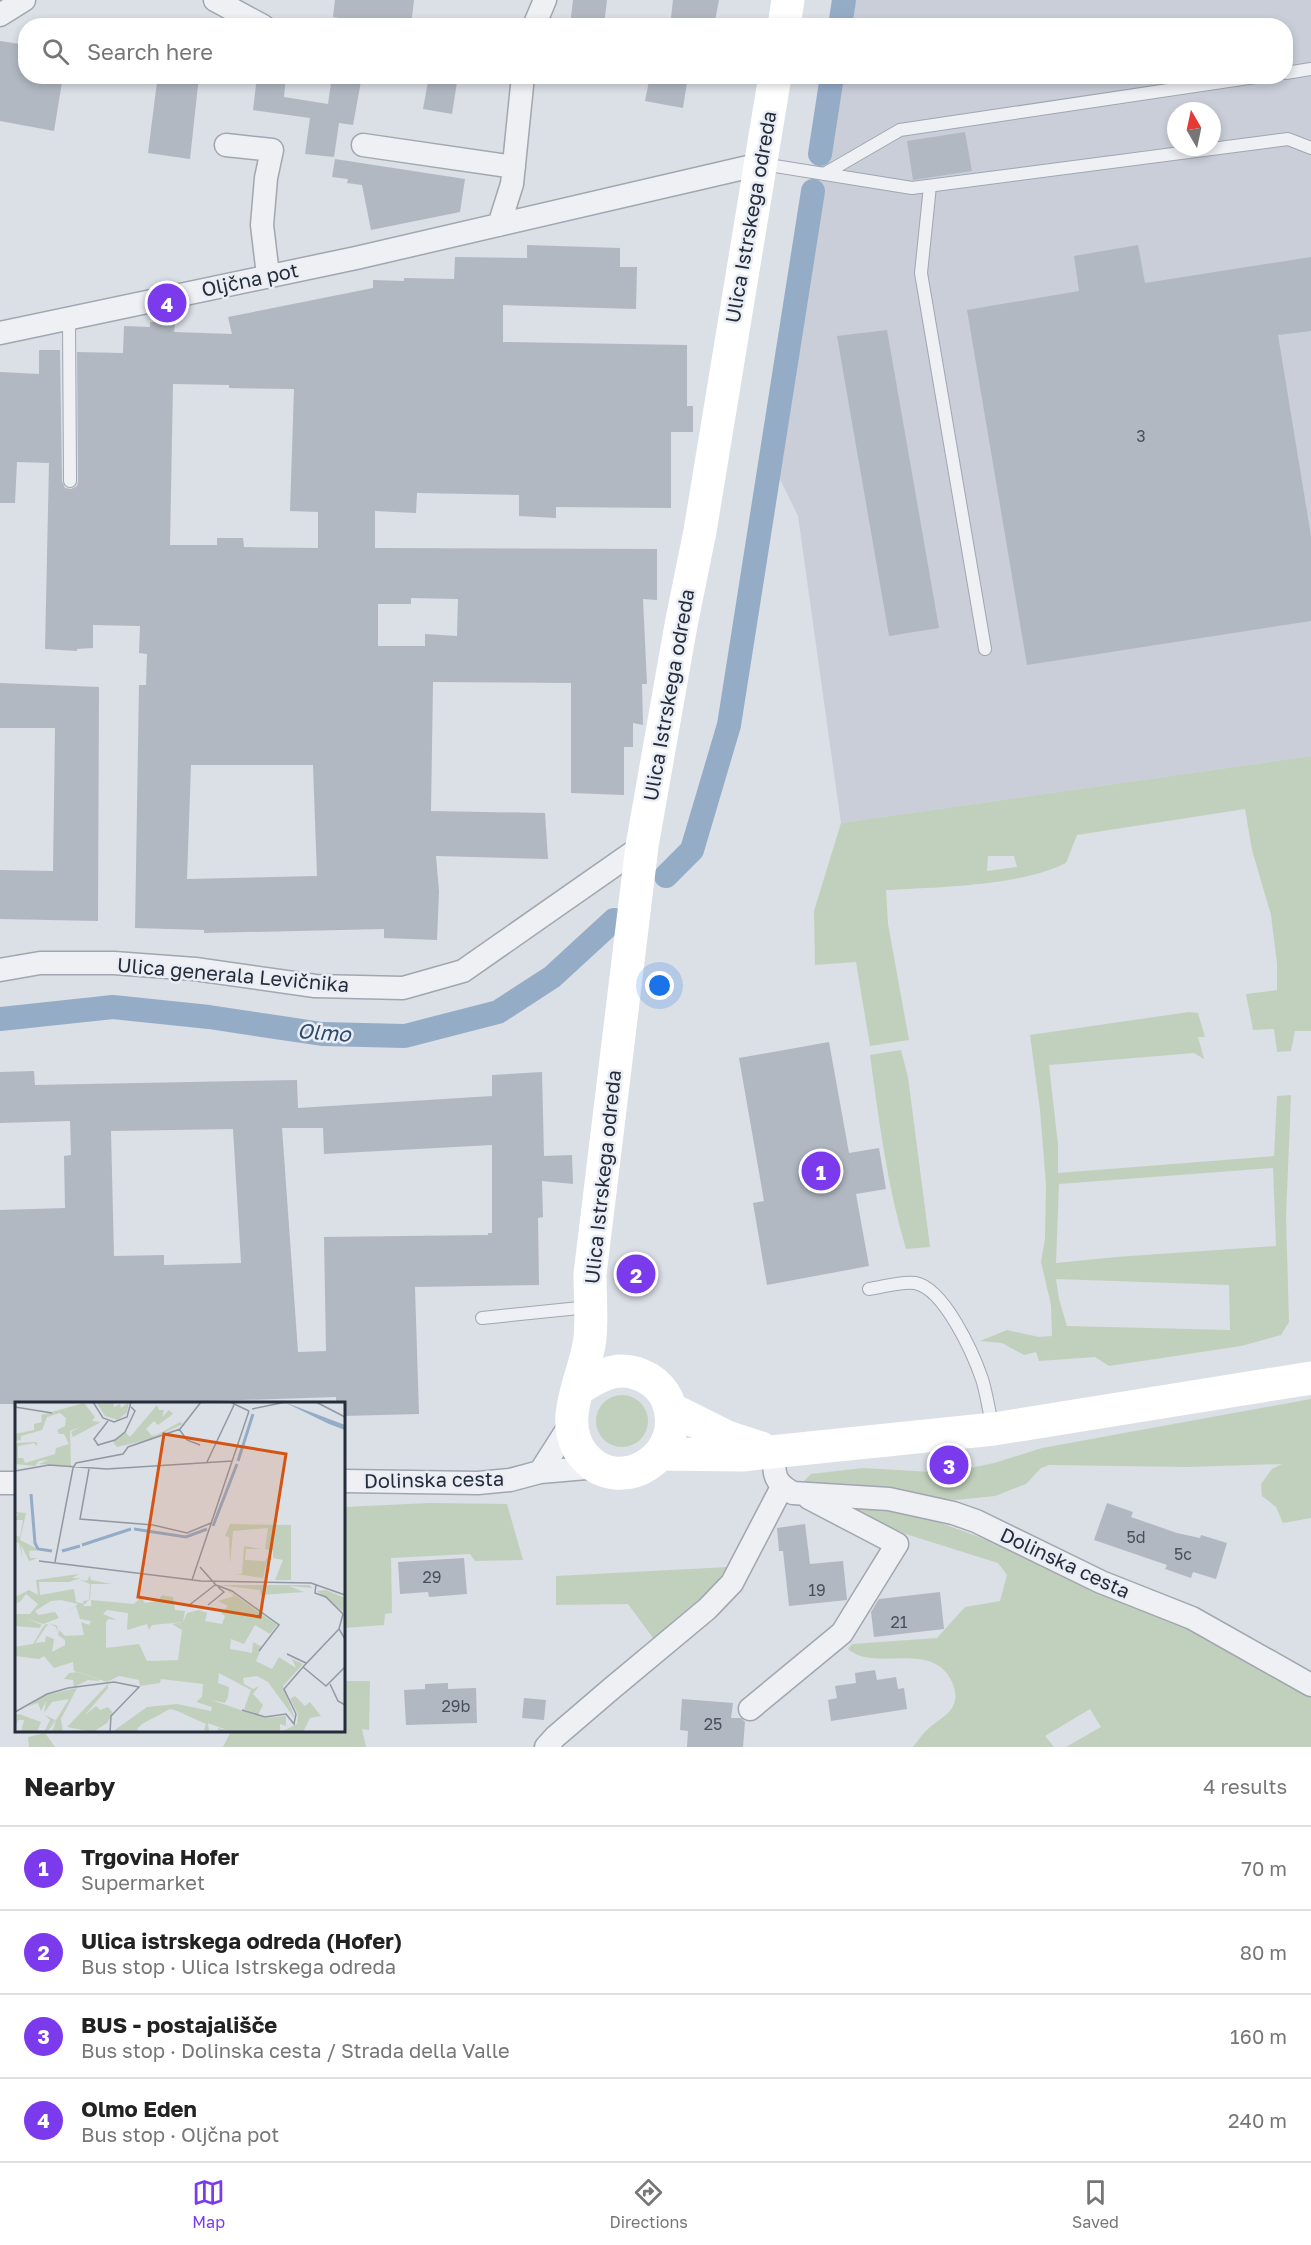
<!DOCTYPE html>
<html lang="en">
<head>
<meta charset="utf-8">
<style>
	:root { --surface:#fff; --page:#f2f2f2; --text:#222; --muted:#767676; --line:#e0e0e0; --accent:#7c3aed }
	body { margin:0; font-family:"Golos Text",sans-serif; background:var(--page); color:var(--text) }
	.compass { position:absolute; left:1167px; top:102px; width:54px; height:54px; border-radius:50%; background:var(--surface); box-shadow:0 3px 9px #0003; rotate:351deg }
	.you { position:absolute; left:660px; top:986px; width:21px; height:21px; margin:-15px; border:4px solid #fff; border-radius:50%; background:#1a73e8; box-shadow:0 0 0 9px #1a73e833 }
	.badge { display:grid; place-items:center; width:39px; height:39px; border-radius:50%; background:var(--accent); color:#fff; font-size:20px; font-weight:700 }
	.pin { position:absolute; translate:-50% -50%; border:3px solid #fff; box-shadow:0 2px 6px #0006 }
	.list { margin:0; padding:0; list-style:none }
	h2 { display:flex; justify-content:space-between; align-items:center; height:78px; margin:0; padding:0 24px; font-size:26px }
	h2 small { font-size:20px; font-weight:400; color:var(--muted) }
	.list li { display:grid; grid-template-columns:39px 1fr auto; gap:18px; align-items:center; box-sizing:border-box; height:84px; padding:0 24px; border-top:2px solid var(--line) }
	.list b { display:block; font-size:22px; white-space:nowrap }
	.list p { margin:0; font-size:20px; white-space:nowrap; color:var(--muted) }
	.list em { font-size:20px; font-style:normal; color:var(--muted) }
	.icon { flex:none; width:33px; height:33px; fill:none; stroke:currentColor; stroke-width:2; stroke-linecap:round; stroke-linejoin:round }
	.map { position:relative; flex:none; width:1311px; height:1747px; overflow:hidden }
	.search { position:absolute; background:var(--surface); box-shadow:0 3px 9px #0003; left:18px; right:18px; top:18px; height:66px; display:flex; align-items:center; gap:15px; box-sizing:border-box; padding:0 21px; border-radius:24px; color:var(--muted); font-size:22px }
	.sheet { height:414px; background:var(--surface) }
	nav { display:flex; justify-content:space-around; align-items:center; box-sizing:border-box; height:84px; border-top:2px solid var(--line); background:var(--surface); font-size:16px; color:var(--muted) }
	nav a { display:grid; justify-items:center; gap:3px }
	nav .on { color:var(--accent) }
	.map>svg:first-child { display:block }
	.built { fill:#c9ced8; fill-rule:evenodd }
	.green { fill:#c1d0bc; fill-rule:evenodd }
	.lines { fill:none; stroke-linecap:round; stroke-linejoin:round }
	.canal { stroke:#95acc7; stroke-width:24 }
	.building { fill:#b2b8c2; fill-rule:evenodd }
	.lane-casing { stroke:#a1a6b0; stroke-width:14 }
	.street-casing { stroke:#a1a6b0; stroke-width:25 }
	.lane { stroke:#eef0f4; stroke-width:12 }
	.street { stroke:#eef0f4; stroke-width:22 }
	.secondary { stroke:#fff; stroke-width:33 }
	.labels { text-anchor:middle; stroke-width:5; stroke-linejoin:round; paint-order:stroke }
	.number-label { font-size:16px; fill:#48505e }
	.street-label { font-size:20px; fill:#252d3c; stroke:#eaeef4 }
	.water-label { font-size:21px; font-style:italic; fill:#2f4b6f; stroke:#eaeef4 }
	.inset-river { fill:none; stroke:#95acc7; stroke-width:3 }
	.inset-road { fill:none; stroke:#9298a2; stroke-width:1.5 }
	.view { fill:#d45511; fill-opacity:0.15; stroke:#d45511; stroke-width:3 }
	.inset-edge { fill:none; stroke:#252d3c; stroke-width:3 }
</style>
</head>
<body>
<div class="map">
<svg width="1311" height="1747" viewBox="0 0 1311 1747">
	<rect width="100%" height="100%" fill="#dbdfe6"/>
	<!-- built -->
	<path class="built" d="M835,0H1311V756L841,823L798,516L778,475L826,77L1286,76V26L832,25ZM1176,111H1212V147H1176Z"/>
	<!-- green -->
	<path class="green" d="M1311,756V1031H1295L1291,1051L1277,1052L1274,1029L1253,1030L1246,994L1277,990V963L1271,915L1252,850L1245,809L1077,835L1066,863C1020,886 939,887 886,890L888,924L909,1040L870,1046L856,962L815,965L814,911L841,823ZM988,856H1014L1017,867L987,871Z
		M1189,1012L1198,1013L1205,1037H1198L1204,1059L1194,1053L1049,1065L1058,1145V1173L1274,1156L1277,1096L1291,1095L1286,1217L1289,1322L1281,1335L1241,1346L1109,1366L1095,1357L1039,1361L1036,1352L1024,1355L1002,1343L980,1341L1007,1330L1039,1337L1052,1336L1051,1305L1041,1262L1045,1239L1046,1185L1040,1110L1030,1035ZM1273,1168L1276,1246L1116,1257L1056,1263L1059,1184ZM1056,1279L1229,1285L1230,1330L1067,1326L1059,1299Z
		M901,1050L908,1077L930,1247L906,1249C887,1185 879,1121 870,1055Z
		M596 1421a26 26 0 1 1 52 0a26 26 0 1 1-52 0Z
		M1311,1399V1518L1283,1523L1276,1507L1262,1496L1261,1484L1272,1469L1282,1464L1188,1467L1049,1465L1041,1468L1026,1484L995,1496L956,1500L809,1486L804,1481L811,1474L863,1468L947,1473L994,1463L1042,1448Z
		M429,1503L507,1504L523,1560L475,1561L470,1554L391,1558L392,1613L385,1614L384,1625L344,1628L345,1507Z
		M855,1503L900,1508L1020,1552L1199,1632L1311,1691V1747H1066L1101,1727L1090,1709L1045,1736L1054,1747H913C918,1741 922,1734 928,1729C936,1721 950,1715 954,1704C957,1696 955,1689 952,1682C932,1639 875,1673 848,1649L852,1644L937,1638L965,1607L1000,1601L1007,1575L998,1563L893,1530L854,1513Z
		M728,1567L704,1598L656,1642L628,1604L556,1605V1576Z
		M344,1681H370L369,1730L362,1729L366,1747H223L231,1731L344,1730Z
		M45,1733L55,1747H29L28,1737Z"/>
	<g class="lines">
		<!-- canal -->
		<path class="canal" d="M840,26L844,0
			M820,154L832,76
			M666,876L692,850L729,725L813,191
			M0,1019L113,1007L209,1017L322,1034L405,1036L498,1012L552,977L614,920"/>
	</g>
	<!-- building -->
	<path class="building" d="M335,0H414L411,26H388L333,17Z
		M573,0H607L604,26H570Z
		M673,0H719L714,26H670Z
		M0,41L26,45V76H63L54,131L0,121Z
		M174,76H199L190,159L148,153L157,82L173,84Z
		M257,76H286L284,97L328,104L332,76H362L353,125L339,123L334,157L305,154L310,118L253,110Z
		M429,76H458L452,114L423,109Z
		M650,76H688L683,108L645,101Z
		M965,132L972,171L913,180L907,141Z
		M335,159L465,179L460,212L371,230L362,185L347,183L348,179L332,177Z
		M527,245L620,248V267H637L636,309L503,305V342L687,345V406H693V432H671V508L556,507V518L519,516V495L417,493L416,513L375,511V548L657,549V600L643,599L647,684H642L643,725L633,723V747H624V795L571,793V683L433,682L431,811L545,813L548,859L436,856L439,891L437,940L384,938V929L204,933V930L135,928L139,685H146L147,654L139,653L140,626L93,625V648L77,649V651L45,649L49,463L17,462L15,503H0V372L39,374V350H60L62,481L65,488L71,489L77,486L78,481L77,352L123,353L124,326L150,327V322L175,323L174,332L232,334L228,317L373,288V280L404,281V278L454,279L455,257L527,258ZM173,384L229,385V388L294,389L290,511L318,512V548L244,547L243,538H217V545H170ZM411,598L458,599L457,636L425,634V646H378V604H411ZM191,765H313L317,876L187,879Z
		M1138,245L1145,283L1311,257V331L1278,335L1311,536V621L1027,665L967,310L1079,291L1074,256Z
		M887,330L939,628L889,636L837,336Z
		M0,683L99,687L98,921L0,919V870L53,871L55,728H0Z
		M829,1042L849,1153L879,1148L886,1189L856,1194L869,1266L767,1285L753,1203L764,1201L739,1058Z
		M34,1071L35,1085L297,1080L298,1108L492,1096V1075L542,1072L544,1156L572,1155L573,1184L542,1181L543,1217L538,1218L539,1285L415,1287L419,1414L344,1416V1404H336V1397L118,1404H0V1210L65,1208L64,1156L71,1155L70,1121L0,1123V1072ZM282,1128H323L324,1154L492,1145V1233H488V1235L324,1237L326,1351L298,1352ZM233,1129L241,1263L164,1265V1255L114,1256L111,1131Z
		M1107,1503L1133,1512L1131,1517L1177,1533L1200,1538L1201,1535L1227,1543L1216,1579L1193,1572L1191,1578L1165,1569L1167,1565L1094,1540Z
		M805,1524L810,1564L843,1561L847,1600L789,1606L783,1551H779L777,1528Z
		M464,1558L467,1594L429,1597L428,1592L400,1594L398,1562Z
		M940,1592L944,1629L874,1637L871,1612L879,1599Z
		M875,1670L877,1680L896,1677L898,1689L904,1688L907,1709L831,1721L828,1700L837,1698L835,1686L856,1683L855,1673Z
		M448,1683V1689L476,1688L477,1723L406,1725L404,1690L425,1689V1684Z
		M524,1698L546,1700L544,1720L522,1718Z
		M682,1699L733,1703L731,1718H741L745,1722L743,1747H687L688,1731L680,1730Z"/>
	<g class="lines">
		<defs>
			<path id="lane" d="M1286,73L1311,69
				M762,164L912,188L1288,139L1311,148
				M824,174L900,130L1262,76
				M930,186L921,273L985,649
				M69,320L70,481
				M869,1289C883,1287 901,1281 915,1283C944,1288 973,1353 982,1379C987,1395 989,1412 993,1428
				M482,1318L589,1307"/>
			<path id="street" d="M215,0L263,26
				M0,15L24,0
				M534,26L545,0
				M226,145L272,150L266,178L262,225L268,275
				M363,145L514,167
				M499,225L512,184L523,76
				M0,333L356,258L761,164
				M0,970L40,963H114L195,969L315,986L403,988L463,971L642,846
				M774,1452C774,1474 773,1482 793,1493L889,1499L953,1513L976,1521L1101,1582L1192,1618L1311,1685
				M540,1472L570,1425
				M344,1481L478,1483L510,1480L540,1472L598,1467
				M0,1483H16
				M750,1709L842,1633L897,1544L809,1498
				M546,1747L555,1737L611,1689L707,1609L732,1583L782,1487"/>
		</defs>
		<!-- lane casing -->
		<use href="#lane" class="lane-casing"/>
		<!-- street casing -->
		<use href="#street" class="street-casing"/>
		<!-- lane -->
		<use href="#lane" class="lane"/>
		<!-- street -->
		<use href="#street" class="street"/>
		<!-- secondary -->
		<path class="secondary" d="M784,26L788,0
			M578,1389C603,1373 622,1363 649,1379C657,1384 663,1391 667,1399C690,1455 620,1499 584,1456C555,1422 586,1376 590,1338C592,1317 590,1296 590,1274L642,846L681,625L700,531L775,76
			M671,1409L727,1437L761,1448
			M661,1454L742,1455L994,1429L1311,1378"/>
	</g>
	<g class="labels">
		<!-- number labels -->
		<g class="number-label">
			<text x="1141" y="442">3</text>
			<text x="1136" y="1543">5d</text>
			<text x="1183" y="1560">5c</text>
			<text x="432" y="1583">29</text>
			<text x="817" y="1596">19</text>
			<text x="899" y="1628">21</text>
			<text x="456" y="1712">29b</text>
			<text x="713" y="1730">25</text>
		</g>
		<!-- street labels -->
		<g class="street-label">
			<text transform="translate(751 217) rotate(-80)" y="7">Ulica Istrskega odreda</text>
			<text transform="translate(250 280) rotate(-12)" y="7">Oljčna pot</text>
			<text transform="translate(669 695) rotate(-80)" y="7">Ulica Istrskega odreda</text>
			<text transform="translate(233 975) rotate(5)" y="7">Ulica generala Levičnika</text>
			<text transform="translate(603 1177) rotate(-84)" y="7">Ulica Istrskega odreda</text>
			<text transform="translate(434 1480) rotate(-1)" y="7">Dolinska cesta</text>
			<text transform="translate(1065 1563) rotate(25)" y="7">Dolinska cesta</text>
		</g>
		<!-- water labels -->
		<g class="water-label">
			<text transform="translate(324 1033) rotate(4)" y="7">Olmo</text>
		</g>
	</g>
	<!-- overview -->
	<g transform="translate(15 1402)">
		<rect width="330" height="330" fill="#dbdfe6"/>
		<path d="M81,0H98L99,5L105,2L106,6L114,0L112,10L103,18L90,14ZM69,1L80,15L77,19L86,20L58,35L56,30L65,25L55,29L56,64L24,62L33,58L24,59L20,64L0,62V41L22,40V44L19,41L3,44V56H8L10,61L40,52L41,46L54,42L49,32H44L42,28L50,24L51,16L45,11L32,15L27,28L6,34V38L0,39V32L19,28V22L27,20L26,13ZM142,3L144,8H149L147,15L154,8L158,12L143,23L139,19L131,27L137,34L141,32L138,35L165,20L168,22L136,37L102,45L98,40L110,30L115,35ZM0,110L11,111L5,138L25,148L14,149L15,156H23L14,159L6,143L8,158L4,141L0,140V133L5,135L8,118H0L3,112ZM215,122L276,123V178H260L268,158L258,156V149L250,147L253,126L218,129L215,162L214,135L210,134ZM229,144L246,147H231L230,158L250,159L253,154L248,176L220,172H227ZM64,172L57,176H66L54,180H24L25,193L59,187L61,200L69,202L68,199L74,198L75,182L65,178L72,179L75,173L76,178L97,182H76L75,197L68,204H76V198L119,202L126,195L130,201L143,199L147,193L158,195L160,208L170,209L168,220L172,211L184,208L192,211L190,219L207,222L210,214L206,211L213,204L203,199L219,194L210,186L262,223L255,232L240,223L229,242L216,237L215,247L237,251L238,240L247,245L241,259L257,267L264,255L281,266L277,257L288,262L268,284L280,317L253,280L242,274L228,276L229,282L238,287L244,284L238,292L248,303L243,313L229,307L236,288L204,271L203,281L214,285L213,295L210,301L196,298L250,316L271,314V324L265,322V330H204L203,326L212,328L193,321L194,330L189,328L191,322L162,309L193,317L155,307L127,322L122,327L125,330H97L132,305L162,302L196,309L197,305L181,300L187,295L188,282L146,277L145,281L125,284L124,278L104,274L92,280L59,269L58,260L39,266L29,254L24,257L0,254V245L18,242L28,225L31,222L41,223L42,224L43,229L40,224L33,222L20,241L30,240L31,234L39,237L37,250L50,243V238L43,233L44,228L50,234L69,233L66,220L74,223L76,219L65,217L61,204L51,211L63,202L46,198L36,199L20,209L23,213L40,210L44,216L28,222L13,217L27,223L24,226L0,224V212H15L23,202L11,192L5,200L0,201V195L14,188L23,193L21,178ZM92,208L113,211L112,228L132,222L134,228L137,223L168,220L157,222L167,228L163,258L132,259L124,242L91,246V220L93,217L102,218L88,212ZM202,183H295L297,186L274,184L289,190L246,193L245,188ZM311,188L330,196V211L302,189ZM63,270L84,277V279L73,278L59,285L58,278L49,277L54,271ZM93,282V286L70,313L81,304L85,308L93,305L98,311L92,321L78,330L52,325ZM62,286L46,317L48,330H37L41,319L32,330H29L35,318L30,313L40,318L33,326L41,318L54,297L37,300L29,311L31,299L26,309L23,301L14,304L30,293ZM280,294L290,304L295,300L306,314L295,316L288,330H266L282,322L283,312L275,297ZM4,312L26,320L22,330H6L9,318H3L0,326V313Z" fill="#c1d0bc" fill-rule="evenodd"/>
		<path d="M269,0L330,23V28L314,22Z" fill="#95acc7"/>
		<path class="inset-river" d="M223,59L238,12M16,92L20,141L23,147L37,149M198,124L222,62M119,127L171,135L192,127M67,143L116,127M47,149L65,144"/>
		<path class="inset-road" d="M78,0L88,16L99,20L112,15L116,0M215,0L234,9M301,0L330,15M0,5L37,11M237,7L271,0M93,19L79,37L83,43L100,38L110,30L120,9L116,5M164,27L172,38L185,43M192,60L219,3M58,66L61,61L108,52L113,45L165,27L186,0M74,67L65,117L138,123L172,131L196,121M0,69L34,63L92,67L217,59M24,159L186,179L296,181L330,193M40,160L58,66M185,165L201,183L217,189L264,223L244,249M177,178L234,9M301,182L300,191L311,195L328,212L324,227L330,237M193,203L209,190L203,185M173,204L200,183M324,227L288,265L311,284L330,265M272,252L291,261M315,282L323,299L330,303M227,308L250,315L271,312L279,322L281,312L269,287L288,265M0,310L32,292L53,286L99,280L124,285L96,314L95,330"/>
		<path class="view" d="M149,32L271,52L245,215L123,195Z"/>
		<rect width="330" height="330" class="inset-edge"/>
	</g>
</svg>
<svg class="compass" viewBox="-18 -18 36 36"><path d="M0-13l5 13h-10z" fill="#e53935"/><path d="M0 13l5-13h-10z" fill="#767676"/></svg>
<div class="you"></div>
<div class="pin badge" style="left:821px;top:1171px">1</div>
<div class="pin badge" style="left:636px;top:1274px">2</div>
<div class="pin badge" style="left:949px;top:1465px">3</div>
<div class="pin badge" style="left:167px;top:303px">4</div>
<div class="search"><svg class="icon" aria-label="search" viewBox="0 0 24 24"><circle cx="10" cy="10" r="6"/><path d="M15 15l6 6"/></svg>Search here</div>
</div>
<section class="sheet">
<h2>Nearby<small>4 results</small></h2>
<ul class="list">
<li><span class="badge">1</span><div><b>Trgovina Hofer</b><p>Supermarket</p></div><em>70 m</em></li>
<li><span class="badge">2</span><div><b>Ulica istrskega odreda (Hofer)</b><p>Bus stop · Ulica Istrskega odreda</p></div><em>80 m</em></li>
<li><span class="badge">3</span><div><b>BUS - postajališče</b><p>Bus stop · Dolinska cesta / Strada della Valle</p></div><em>160 m</em></li>
<li><span class="badge">4</span><div><b>Olmo Eden</b><p>Bus stop · Oljčna pot</p></div><em>240 m</em></li>
</ul>
</section>
<nav>
<a class="on"><svg class="icon" aria-label="map" viewBox="0 0 24 24"><path d="M3 6l6-2 6 2 6-2v14l-6 2-6-2-6 2zM9 4v14M15 6v14"/></svg>Map</a>
<a><svg class="icon" aria-label="directions" viewBox="0 0 24 24"><path d="M12 3l9 9-9 9-9-9zM9 14v-3h6M13 9l2 2-2 2"/></svg>Directions</a>
<a><svg class="icon" aria-label="saved" viewBox="0 0 24 24"><path d="M7 4h10v16l-5-4-5 4z"/></svg>Saved</a>
</nav>
</body>
</html>
